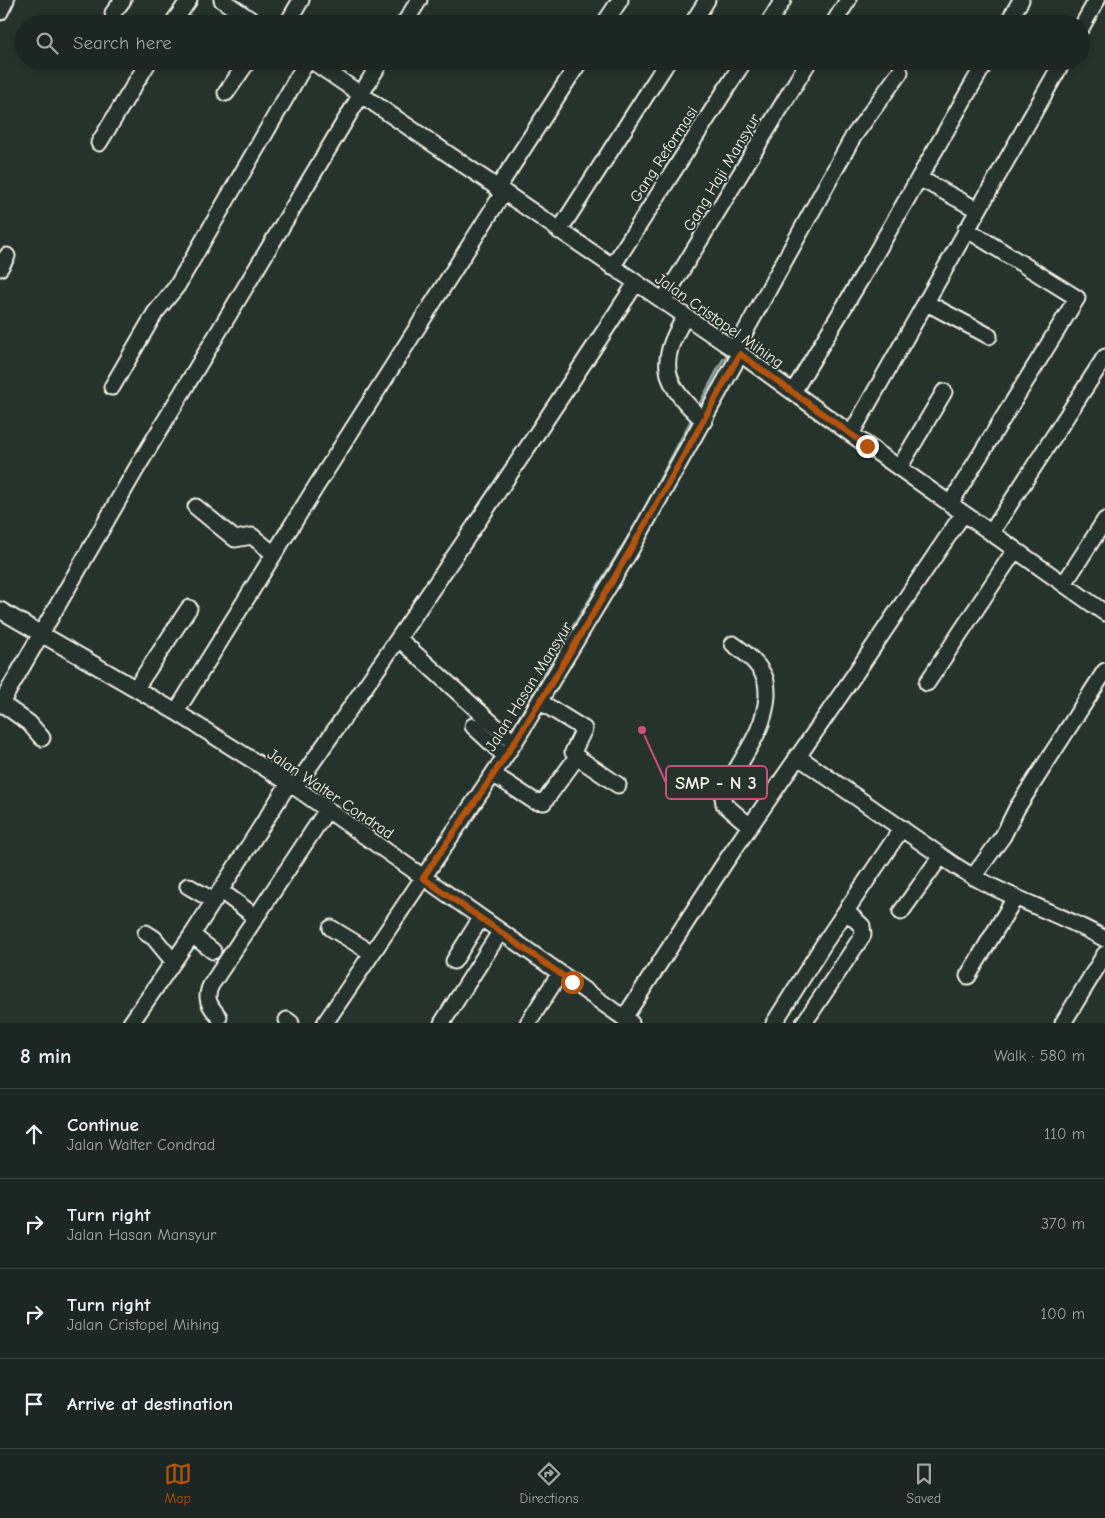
<!DOCTYPE html>
<html lang="en">
<head>
<meta charset="utf-8">
<style>
	:root { --surface:#1c2622; --page:#29322f; --text:#f1f3f6; --muted:#a0a5a5; --line:#3a4340; --accent:#b45309 }
	body { margin:0; font-family:"Comic Neue",sans-serif; background:var(--page); color:var(--text) }
	.stop { position:absolute; width:15px; height:15px; margin:-11px; border:4px solid #b45309; border-radius:50%; background:#fff }
	.stop.end { background:#b45309; border-color:#fff; box-shadow:0 1px 5px #0008 }
	.list { margin:0; padding:0; list-style:none }
	h2 { display:flex; justify-content:space-between; align-items:center; height:65px; margin:0; padding:0 20px; font-size:21px }
	h2 small { font-size:16px; font-weight:400; color:var(--muted) }
	.list li { display:grid; grid-template-columns:32px 1fr auto; gap:15px; align-items:center; box-sizing:border-box; height:90px; padding:0 20px; border-top:1px solid var(--line) }
	.list b { display:block; font-size:19px; white-space:nowrap }
	.list p { margin:0; font-size:16px; white-space:nowrap; color:var(--muted) }
	.list em { font-size:16px; font-style:normal; color:var(--muted) }
	.icon { flex:none; width:28px; height:28px; fill:none; stroke:currentColor; stroke-width:2; stroke-linecap:round; stroke-linejoin:round }
	.map { position:relative; flex:none; width:1105px; height:1023px; overflow:hidden }
	.search { position:absolute; background:var(--surface); box-shadow:0 2px 8px #0003; left:15px; right:15px; top:15px; height:55px; display:flex; align-items:center; gap:12px; box-sizing:border-box; padding:0 18px; border-radius:28px; color:var(--muted); font-size:19px }
	.sheet { height:425px; background:var(--surface) }
	nav { display:flex; justify-content:space-around; align-items:center; box-sizing:border-box; height:70px; border-top:1px solid var(--line); background:var(--surface); font-size:14px; color:var(--muted) }
	nav a { display:grid; justify-items:center; gap:2px }
	nav .on { color:var(--accent) }
	.map>svg:first-child { display:block }
	.lines { fill:none; stroke-linecap:round; stroke-linejoin:round }
	.stream { stroke:#8da29e; stroke-width:3 }
	.minor-casing { stroke:#f4f1e8; stroke-width:19 }
	.minor { stroke:#26332d; stroke-width:15 }
	.route { stroke:#b45309; stroke-width:6 }
	.labels { text-anchor:middle; stroke-width:4; stroke-linejoin:round; paint-order:stroke }
	.street-label { font-size:16px; fill:#f4f1e8; stroke:#26332d }
	.leader { fill:none; stroke:#ce4e7e; stroke-width:2 }
	.callout-dot { fill:#ce4e7e; stroke:#26332d; stroke-width:2 }
	.callout { fill:#26332d; stroke:#ce4e7e; stroke-width:2 }
	.callout-label { font-size:18px; text-anchor:middle; font-weight:bold; fill:#f4f1e8 }
</style>
</head>
<body>
<div class="map">
<svg width="1105" height="1023" viewBox="0 0 1105 1023">
	<rect width="100%" height="100%" fill="#26332d"/>
	<filter id="ink" filterUnits="userSpaceOnUse"><feTurbulence type="fractalNoise" baseFrequency=".02" numOctaves="2"/><feDisplacementMap in="SourceGraphic" scale="10" xChannelSelector="R" yChannelSelector="G"/><feConvolveMatrix kernelMatrix="1 2 1 2 8 2 1 2 1" color-interpolation-filters="sRGB"/></filter>
	<g filter="url(#ink)">
		<g class="lines">
			<!-- stream -->
			<path class="stream" d="M697,409L723,360L731,353
				M641,515L693,417
				M512,730L555,656L638,521
				M422,865L481,779"/>
			<defs>
				<path id="minor" d="M222,0L257,24
					M0,12L6,0
					M113,13L123,0
					M172,24L189,0
					M287,24L301,0
					M404,24L419,0
					M604,24L620,0
					M692,24L707,0
					M768,24L783,0
					M833,24L848,0
					M1007,24L1021,0
					M1081,28L1097,0
					M312,61L735,350L851,434L1105,613
					M226,93L248,61
					M99,143L149,61
					M919,178L978,210
					M497,189L580,61
					M559,231L668,61
					M612,267L744,61
					M0,268L7,256
					M663,301L809,61
					M925,302L989,336
					M685,317C656,365 664,384 704,421
					M735,350L853,137L900,72
					M112,387L155,313L177,286L307,61
					M793,392L868,267L986,61
					M851,434L1063,61
					M899,468L944,392
					M950,504L1077,298L966,229
					M196,507L235,539L252,536L274,554
					M991,533L1105,357
					M1064,584L1105,520
					M0,610L176,712L295,787L631,1023
					M399,639L514,743
					M733,644C744,652 756,661 763,674C767,680 767,689 767,696C764,738 736,761 723,797L724,804L750,826
					M927,683L1015,550
					M136,688L189,608
					M539,701L584,729L573,752L577,757
					M1,703L29,723L42,738
					M0,705L138,466L381,61
					M176,712L317,485L503,193
					M473,726L505,756
					M797,756L954,865C1001,896 1056,911 1105,939
					M493,774L534,801L544,802L577,757L618,785
					M295,787C412,621 525,453 636,283
					M973,877L1003,836L1017,808L1105,671
					M188,886L214,901
					M229,897L256,917
					M901,912L941,856
					M331,928L372,953
					M146,933L154,938L173,961
					M192,935L213,951
					M454,961L481,918
					M968,976L1015,898
					M219,1017C210,1006 204,999 211,985L327,810
					M624,1018L726,861L855,674L963,514
					M287,1020L291,1023
					M131,1023L192,935L289,783
					M325,1023L514,743L630,551L740,354
					M442,1023L500,932
					M528,1023L560,973
					M774,1023L825,942L902,828
					M804,1023L863,935L862,926L846,911
					M1063,1023L1105,954"/>
			</defs>
			<!-- minor casing -->
			<use href="#minor" class="minor-casing"/>
			<!-- minor -->
			<use href="#minor" class="minor"/>
		</g>
	</g>
	<g class="lines" filter="url(#ink)">
		<!-- route -->
		<path class="route" d="M572,982L423,878C453,833 485,789 514,743C595,616 668,485 740,354L867,446"/>
	</g>
	<g class="labels">
		<!-- street labels -->
		<g class="street-label">
			<text transform="translate(663 154) rotate(-57)" y="6">Gang Reformasi</text>
			<text transform="translate(721 172) rotate(-59)" y="6">Gang Haji Mansyur</text>
			<text transform="translate(720 320) rotate(35)" y="6">Jalan Cristopel Mihing</text>
			<text transform="translate(528 686) rotate(-58)" y="6">Jalan Hasan Mansyur</text>
			<text transform="translate(331 793) rotate(34)" y="6">Jalan Walter Condrad</text>
		</g>
	</g>
	<!-- callouts -->
	<path class="leader" d="M642 730L666 783"/>
	<circle class="callout-dot" cx="642" cy="730" r="5"/>
	<rect class="callout" x="666" y="766" width="101" height="33" rx="5"/>
	<g class="callout-label">
		<text x="716" y="789">SMP - N 3</text>
	</g>
</svg>
<div class="stop" style="left:572px;top:982px"></div>
<div class="stop end" style="left:867px;top:446px"></div>
<div class="search"><svg class="icon" aria-label="search" viewBox="0 0 24 24"><circle cx="10" cy="10" r="6"/><path d="M15 15l6 6"/></svg>Search here</div>
</div>
<section class="sheet">
<h2>8 min<small>Walk · 580 m</small></h2>
<ul class="list">
<li><svg class="icon" aria-label="ahead" viewBox="0 0 24 24"><path d="M12 20V5M6 11l6-6 6 6"/></svg><div><b>Continue</b><p>Jalan Walter Condrad</p></div><em>110 m</em></li>
<li><svg class="icon" aria-label="right" viewBox="0 0 24 24"><path d="M7 20v-9h11M14 6l5 5-5 5"/></svg><div><b>Turn right</b><p>Jalan Hasan Mansyur</p></div><em>370 m</em></li>
<li><svg class="icon" aria-label="right" viewBox="0 0 24 24"><path d="M7 20v-9h11M14 6l5 5-5 5"/></svg><div><b>Turn right</b><p>Jalan Cristopel Mihing</p></div><em>100 m</em></li>
<li><svg class="icon" aria-label="arrive" viewBox="0 0 24 24"><path d="M6 21V4h12l-3 4 3 4H6"/></svg><div><b>Arrive at destination</b></div></li>
</ul>
</section>
<nav>
<a class="on"><svg class="icon" aria-label="map" viewBox="0 0 24 24"><path d="M3 6l6-2 6 2 6-2v14l-6 2-6-2-6 2zM9 4v14M15 6v14"/></svg>Map</a>
<a><svg class="icon" aria-label="directions" viewBox="0 0 24 24"><path d="M12 3l9 9-9 9-9-9zM9 14v-3h6M13 9l2 2-2 2"/></svg>Directions</a>
<a><svg class="icon" aria-label="saved" viewBox="0 0 24 24"><path d="M7 4h10v16l-5-4-5 4z"/></svg>Saved</a>
</nav>
</body>
</html>
